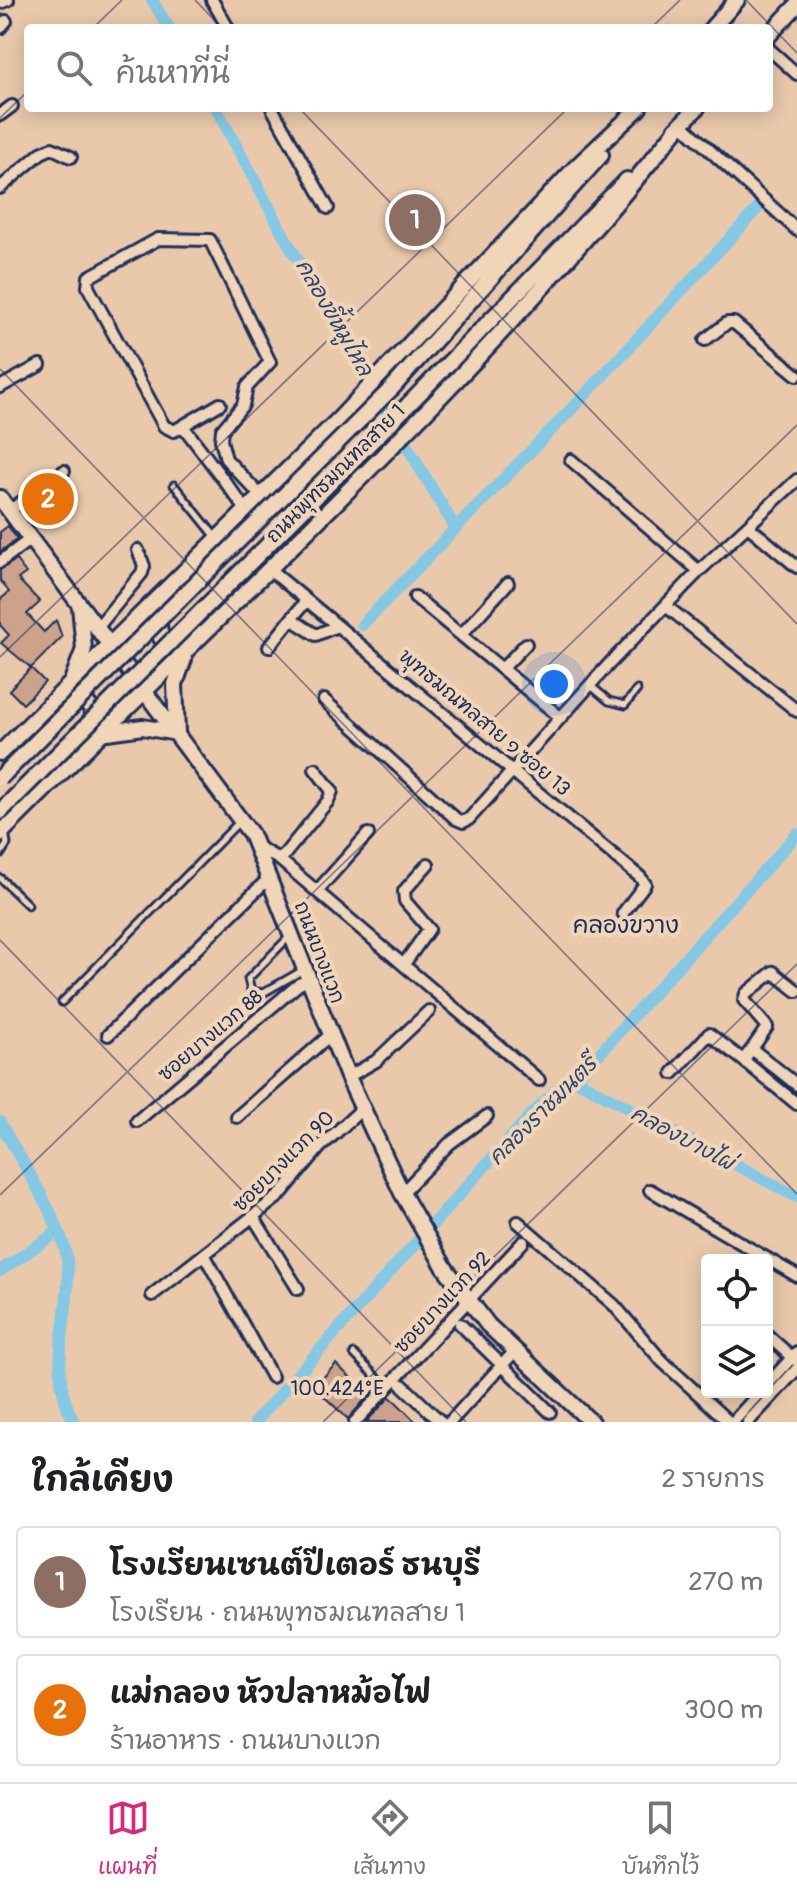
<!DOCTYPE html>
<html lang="th">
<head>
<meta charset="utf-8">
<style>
	:root { --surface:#fff; --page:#f6f6f6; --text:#202124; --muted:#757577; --line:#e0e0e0; --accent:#db2777 }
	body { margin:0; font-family:Pangolin,"Playpen Sans Thai",sans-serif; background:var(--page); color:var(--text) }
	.controls { position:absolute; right:24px; bottom:24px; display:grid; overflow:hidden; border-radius:8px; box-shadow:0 4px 20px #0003 }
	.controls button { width:72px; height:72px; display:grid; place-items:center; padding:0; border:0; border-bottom:2px solid var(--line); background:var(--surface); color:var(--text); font:40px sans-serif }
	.you { position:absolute; left:554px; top:684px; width:28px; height:28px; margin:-20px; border:6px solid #fff; border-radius:50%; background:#1a73e8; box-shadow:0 0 0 12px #1a73e833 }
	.badge { display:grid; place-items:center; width:52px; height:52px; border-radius:50%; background:var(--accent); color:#fff; font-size:26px; font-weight:700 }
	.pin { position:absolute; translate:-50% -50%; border:4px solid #fff; box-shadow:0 2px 8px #0006 }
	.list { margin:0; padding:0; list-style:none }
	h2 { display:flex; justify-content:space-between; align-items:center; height:104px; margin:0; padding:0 32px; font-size:34px }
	h2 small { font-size:26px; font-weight:400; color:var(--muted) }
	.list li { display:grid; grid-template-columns:52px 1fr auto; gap:24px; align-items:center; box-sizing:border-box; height:112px; margin:0 16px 16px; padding:0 16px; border:2px solid var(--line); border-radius:8px }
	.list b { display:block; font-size:30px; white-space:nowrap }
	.list p { margin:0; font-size:26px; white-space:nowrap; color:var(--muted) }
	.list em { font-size:26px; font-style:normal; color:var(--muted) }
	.icon { flex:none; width:44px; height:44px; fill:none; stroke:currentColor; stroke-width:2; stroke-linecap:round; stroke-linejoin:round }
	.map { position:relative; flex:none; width:797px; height:1422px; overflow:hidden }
	.search { position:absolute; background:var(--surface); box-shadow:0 4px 20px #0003; left:24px; right:24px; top:24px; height:88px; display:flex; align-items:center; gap:20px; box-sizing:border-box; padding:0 28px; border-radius:8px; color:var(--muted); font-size:30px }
	.sheet { height:360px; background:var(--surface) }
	nav { display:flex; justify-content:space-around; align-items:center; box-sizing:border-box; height:112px; border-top:2px solid var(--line); background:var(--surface); font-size:22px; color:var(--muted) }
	nav a { display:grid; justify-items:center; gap:4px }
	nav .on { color:var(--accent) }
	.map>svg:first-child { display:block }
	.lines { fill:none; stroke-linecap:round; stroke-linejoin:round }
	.canal { stroke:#83c8e4; stroke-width:12 }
	.building { fill:#cda28a; stroke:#1b2f5e; stroke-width:2 }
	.lane-casing { stroke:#1b2f5e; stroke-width:11 }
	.street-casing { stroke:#1b2f5e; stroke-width:16 }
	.secondary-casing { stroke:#1b2f5e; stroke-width:20 }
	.lane { stroke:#f0d5b7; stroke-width:5 }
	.street { stroke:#f0d5b7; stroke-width:10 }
	.secondary { stroke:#f0d5b7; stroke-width:14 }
	.secondary-bridge-casing { stroke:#1b2f5e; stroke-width:20; stroke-linecap:butt }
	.secondary-bridge { stroke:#f0d5b7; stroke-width:14 }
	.ticks { fill:none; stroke:#1b2f5e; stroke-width:2; stroke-opacity:0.45 }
	.labels { text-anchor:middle; stroke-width:8; stroke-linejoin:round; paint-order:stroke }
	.street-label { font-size:20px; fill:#1b2f5e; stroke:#f0d5b7 }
	.water-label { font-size:22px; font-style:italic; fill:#2b4672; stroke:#f0d5b7 }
	.quarter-label { font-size:24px; fill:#1b2f5e; stroke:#f0d5b7 }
	.ticks-label { font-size:20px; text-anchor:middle; fill:#1b2f5e; stroke:#f0d5b7; stroke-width:8; stroke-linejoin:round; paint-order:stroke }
</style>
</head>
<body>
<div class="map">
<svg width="797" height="1422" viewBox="0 0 797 1422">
	<rect width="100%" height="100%" fill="#eac9ab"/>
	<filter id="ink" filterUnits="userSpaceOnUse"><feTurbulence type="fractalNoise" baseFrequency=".0125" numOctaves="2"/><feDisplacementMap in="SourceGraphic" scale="16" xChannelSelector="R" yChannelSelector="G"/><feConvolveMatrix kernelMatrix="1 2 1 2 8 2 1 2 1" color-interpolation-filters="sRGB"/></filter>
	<g filter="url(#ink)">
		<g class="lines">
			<!-- canal -->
			<path class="canal" d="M152,0L169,28
				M216,108L287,241L454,526
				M362,625L584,396L760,206
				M570,1077L797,1197
				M0,1122C18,1157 63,1223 67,1260C73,1317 44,1367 74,1422
				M0,1271L57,1232
				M255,1422L530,1116L570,1077L580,1075L797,834"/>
		</g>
		<!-- building -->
		<path class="building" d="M8,526L17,539L0,552V532Z
			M16,560L26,573L18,579L40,602L27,614L44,632L56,620L62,637L31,668L1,643L9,635L0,625V600L9,592L0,580V570Z
			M31,668L45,682L23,704L9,690Z
			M336,1364L369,1395L348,1419L314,1387Z
			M390,1397L396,1402L416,1422H366Z"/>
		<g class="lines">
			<defs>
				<path id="lane" d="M174,485L215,536
					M591,686L609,701L625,705L637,690
					M0,855L7,844L5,831
					M0,878L28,905
					M290,936L248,979L251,991L263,993L305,969
					M62,1002L238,823
					M354,1354L386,1387"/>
				<path id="street" d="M212,0L228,28
					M0,3L8,0
					M0,28L6,21
					M769,49L797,74
					M272,108L328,208
					M0,115L12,106
					M681,124L797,230
					M0,188L41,153L52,148L71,157
					M705,340L727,323H734L797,375
					M0,387L40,365
					M220,404L174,431L164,426L88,287L89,277L158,239L210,240L270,362L247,387L243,405L222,430L221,440L226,459L261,496
					M183,426L247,511
					M571,460L699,571
					M9,511L64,471
					M749,527L797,567
					M0,562L29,540
					M269,569L640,877L645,884L623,913
					M415,597L560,717
					M666,606L797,711
					M291,619L316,635L335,627
					M97,628L142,573L144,566L138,550
					M461,635L508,583
					M269,647L305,602
					M503,668L526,644
					M324,700L456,819L463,822L469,819L610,663L699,571L797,480
					M258,847L280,860L539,1080
					M280,860L328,801L332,791L315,769
					M317,891L368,834
					M404,964L429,929L405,901L404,891L428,864
					M797,991L773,972L746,994L744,1000L767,1027L752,1049L797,1085
					M108,1035L270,877
					M743,1060L797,1104
					M673,1073L709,1034L743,1060L752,1049
					M348,1077L376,1061L429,1011
					M237,1117L330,1035
					M137,1121L299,984L309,980
					M650,1190L797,1276
					M402,1193L449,1144L487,1116
					M254,1218L298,1289
					M518,1222L614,1305L662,1361L729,1422
					M205,1256L272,1377
					M152,1295L279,1196L320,1147L362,1109
					M460,1324L550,1412
					M767,1335L795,1360
					M402,1385L441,1422
					M767,1385L797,1352
					M355,1422L523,1242
					M450,1422L515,1351
					M733,1422L760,1392
					M748,1422L797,1369"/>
				<path id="secondary" d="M712,28L737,0
					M769,35L797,5
					M675,130L697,108
					M393,387L601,155
					M409,404L627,180
					M0,498L251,834L348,1077L402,1193L445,1268L488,1325L591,1422
					M157,614L161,638L172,646L197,633
					M73,678L84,649L80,606
					M68,704L85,701L92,709L91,728
					M107,732L143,727L177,733
					M177,732L175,684L184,659
					M0,753L339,419L577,166L639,108
					M0,834C230,603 478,380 681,124"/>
			</defs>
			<!-- lane casing -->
			<use href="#lane" class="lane-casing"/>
			<!-- street casing -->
			<use href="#street" class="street-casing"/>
			<!-- secondary casing -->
			<use href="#secondary" class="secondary-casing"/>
			<!-- lane -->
			<use href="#lane" class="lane"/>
			<!-- street -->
			<use href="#street" class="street"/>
			<!-- secondary -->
			<use href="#secondary" class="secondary"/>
			<defs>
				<path id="secondary-bridge" d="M0,778L393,387
					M0,812L409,404"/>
			</defs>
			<!-- secondary-bridge casing -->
			<use href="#secondary-bridge" class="secondary-bridge-casing"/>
			<!-- secondary-bridge -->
			<use href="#secondary-bridge" class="secondary-bridge"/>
		</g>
	</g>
	<!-- ticks -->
	<path class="ticks" d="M195,0L222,28M746,0L797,53M93,28L122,0M651,28L680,0M299,108L797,624M0,118L28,91M0,369L797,1194M0,657L568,108M0,940L466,1422M0,1195L797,425M323,1422L797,964"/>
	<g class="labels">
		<!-- street labels -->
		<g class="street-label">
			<text transform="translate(335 473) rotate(-45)" y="7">ถนนพุทธมณฑลสาย 1</text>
			<text transform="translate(485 722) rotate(40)" y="7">พุทธมณฑลสาย ๑ ซอย 13</text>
			<text transform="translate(320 952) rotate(69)" y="7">ถนนบางแวก</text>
			<text transform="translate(210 1035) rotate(-40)" y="7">ซอยบางแวก 88</text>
			<text transform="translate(283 1161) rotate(-45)" y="7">ซอยบางแวก 90</text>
			<text transform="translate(442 1302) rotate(-47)" y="7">ซอยบางแวก 92</text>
		</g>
		<!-- water labels -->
		<g class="water-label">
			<text transform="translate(335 317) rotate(60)" y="8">คลองขี้หมูไหล</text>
			<text transform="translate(542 1110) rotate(-45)" y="8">คลองราชมนตรี</text>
			<text transform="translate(683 1137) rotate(28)" y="8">คลองบางไผ่</text>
		</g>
		<!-- quarter labels -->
		<g class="quarter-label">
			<text x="626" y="933">คลองขวาง</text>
		</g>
	</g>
	<g class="ticks-label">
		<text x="337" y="1395">100.424°E</text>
	</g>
</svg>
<div class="controls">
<button><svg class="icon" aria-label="locate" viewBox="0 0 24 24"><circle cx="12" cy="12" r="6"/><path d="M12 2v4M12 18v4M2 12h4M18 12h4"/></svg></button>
<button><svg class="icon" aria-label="layers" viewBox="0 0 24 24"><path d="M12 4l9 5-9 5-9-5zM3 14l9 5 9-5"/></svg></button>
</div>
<div class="you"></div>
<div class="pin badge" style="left:415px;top:220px;background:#8d6e63">1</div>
<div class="pin badge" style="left:48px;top:499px;background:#e8710a">2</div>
<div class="search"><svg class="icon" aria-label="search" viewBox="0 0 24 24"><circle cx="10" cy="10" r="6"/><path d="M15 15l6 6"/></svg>ค้นหาที่นี่</div>
</div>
<section class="sheet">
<h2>ใกล้เคียง<small>2 รายการ</small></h2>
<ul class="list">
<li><span class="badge" style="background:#8d6e63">1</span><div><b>โรงเรียนเซนต์ปีเตอร์ ธนบุรี</b><p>โรงเรียน · ถนนพุทธมณฑลสาย 1</p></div><em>270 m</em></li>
<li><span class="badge" style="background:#e8710a">2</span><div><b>แม่กลอง หัวปลาหม้อไฟ</b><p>ร้านอาหาร · ถนนบางแวก</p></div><em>300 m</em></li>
</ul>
</section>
<nav>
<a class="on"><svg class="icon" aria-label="map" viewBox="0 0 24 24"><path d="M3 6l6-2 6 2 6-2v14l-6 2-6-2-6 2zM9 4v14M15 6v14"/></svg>แผนที่</a>
<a><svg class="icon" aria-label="directions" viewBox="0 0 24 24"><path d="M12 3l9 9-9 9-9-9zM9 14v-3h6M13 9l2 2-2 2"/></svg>เส้นทาง</a>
<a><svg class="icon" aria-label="saved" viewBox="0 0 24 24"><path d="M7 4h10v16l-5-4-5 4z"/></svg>บันทึกไว้</a>
</nav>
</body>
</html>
